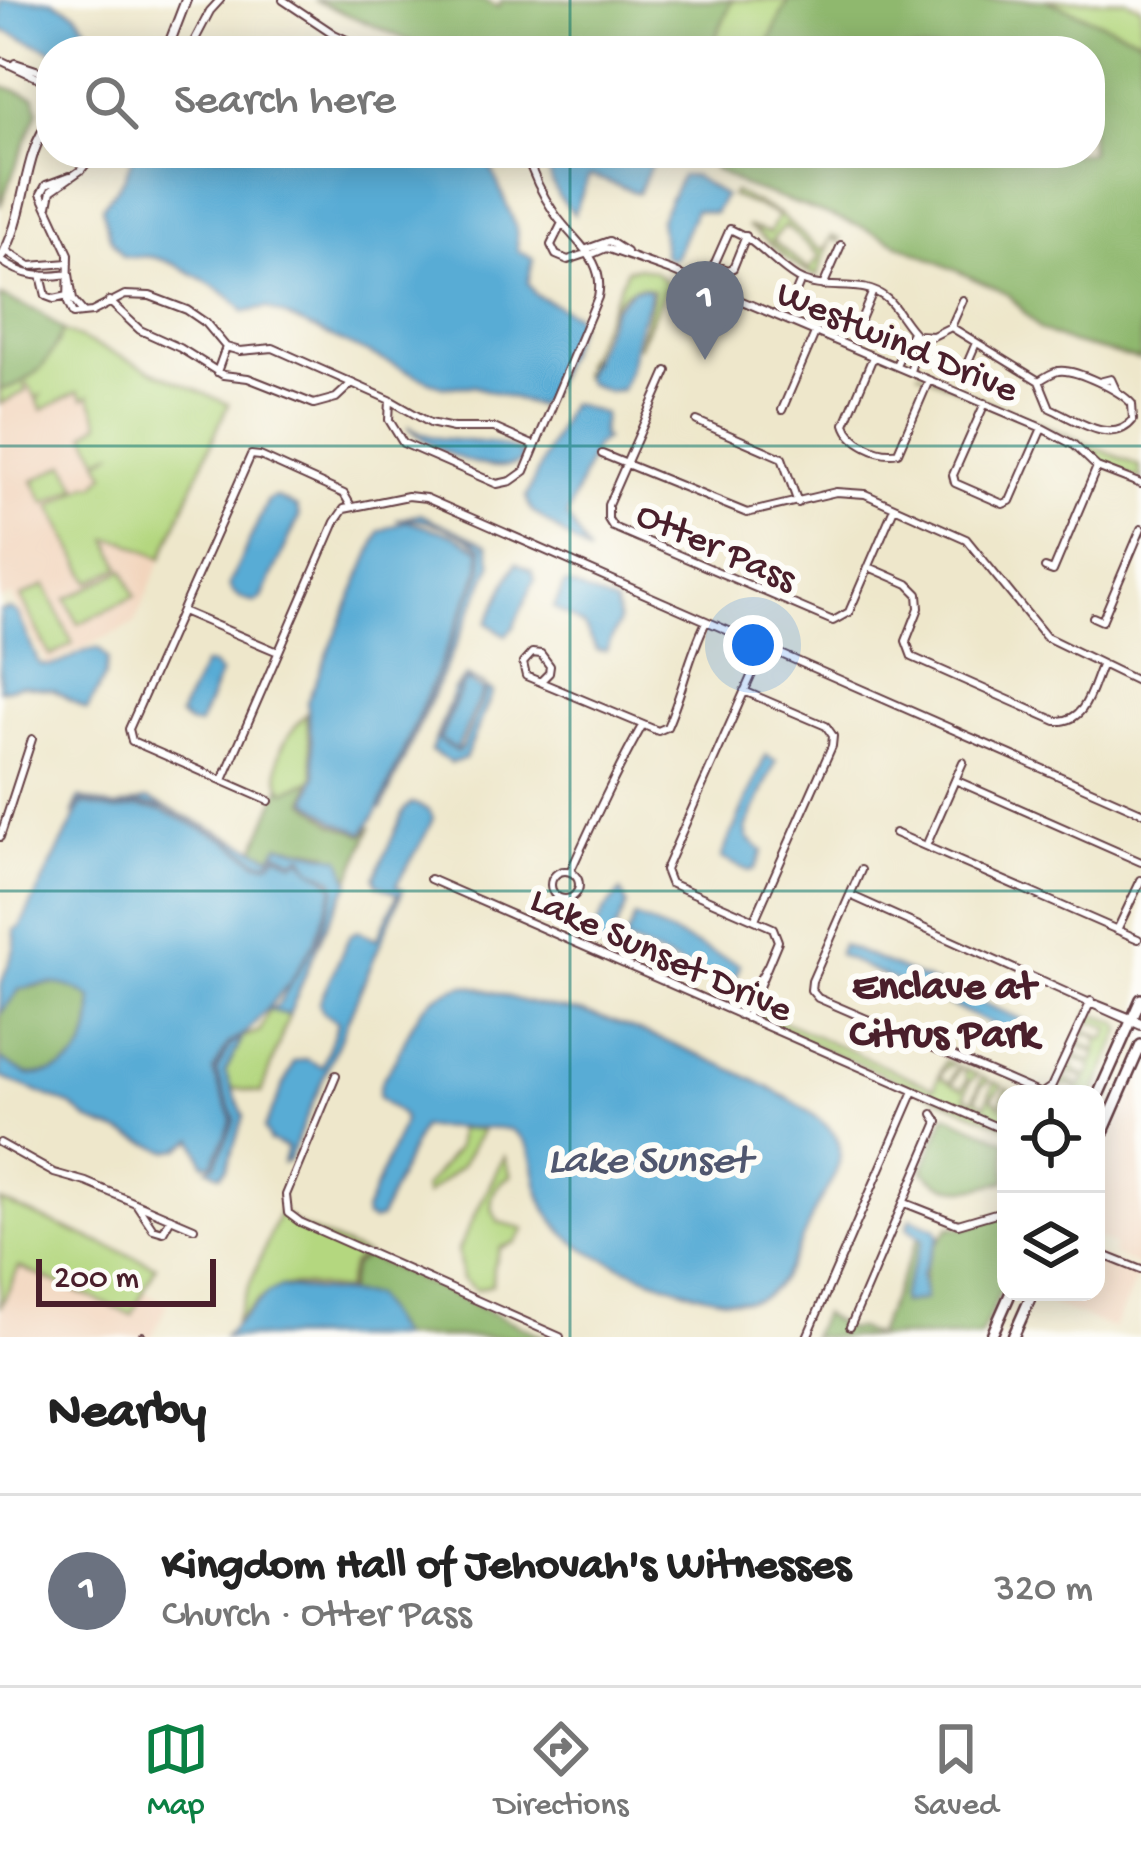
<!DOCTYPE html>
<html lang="en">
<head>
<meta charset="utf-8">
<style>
	:root { --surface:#fff; --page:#f6f6f6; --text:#222; --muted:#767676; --line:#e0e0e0; --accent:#0b8043 }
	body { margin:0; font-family:"Gochi Hand",sans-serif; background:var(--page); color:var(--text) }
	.controls { position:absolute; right:36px; bottom:36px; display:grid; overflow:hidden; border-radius:24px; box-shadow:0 6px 30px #0003 }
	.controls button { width:108px; height:108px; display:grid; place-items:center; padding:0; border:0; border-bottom:3px solid var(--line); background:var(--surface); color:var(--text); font:60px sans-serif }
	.scale { position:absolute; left:36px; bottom:30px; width:180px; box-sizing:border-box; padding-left:12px; border:6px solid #4a1f2b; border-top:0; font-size:33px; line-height:42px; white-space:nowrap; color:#4a1f2b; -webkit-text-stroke:9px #fdfcf7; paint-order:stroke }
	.you { position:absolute; left:753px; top:645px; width:42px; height:42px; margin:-30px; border:9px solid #fff; border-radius:50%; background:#1a73e8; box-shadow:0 0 0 18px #1a73e833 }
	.badge { display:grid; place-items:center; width:78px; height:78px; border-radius:50%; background:var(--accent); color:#fff; font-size:39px; font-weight:700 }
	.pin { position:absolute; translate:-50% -99px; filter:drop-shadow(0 3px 6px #0008) }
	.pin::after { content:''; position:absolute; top:63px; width:42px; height:36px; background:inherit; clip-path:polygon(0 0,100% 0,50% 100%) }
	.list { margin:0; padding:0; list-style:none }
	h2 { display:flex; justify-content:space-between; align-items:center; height:156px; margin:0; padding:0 48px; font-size:51px }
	h2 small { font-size:39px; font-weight:400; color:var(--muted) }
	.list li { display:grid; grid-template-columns:78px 1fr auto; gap:36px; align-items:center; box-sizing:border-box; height:192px; padding:0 48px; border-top:3px solid var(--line) }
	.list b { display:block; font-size:45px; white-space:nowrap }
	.list p { margin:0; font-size:39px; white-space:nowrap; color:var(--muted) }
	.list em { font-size:39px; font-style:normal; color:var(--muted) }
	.icon { flex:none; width:66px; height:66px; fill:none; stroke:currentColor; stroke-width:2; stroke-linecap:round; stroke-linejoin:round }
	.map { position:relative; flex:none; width:1141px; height:1337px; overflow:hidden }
	.search { position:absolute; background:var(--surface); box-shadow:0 6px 30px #0003; left:36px; right:36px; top:36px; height:132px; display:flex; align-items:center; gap:30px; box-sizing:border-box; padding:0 42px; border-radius:48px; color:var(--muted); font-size:45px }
	.sheet { height:348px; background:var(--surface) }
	nav { display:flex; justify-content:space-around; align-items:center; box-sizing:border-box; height:168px; border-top:3px solid var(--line); background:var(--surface); font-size:33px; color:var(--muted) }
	nav a { display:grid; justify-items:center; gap:6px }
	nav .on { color:var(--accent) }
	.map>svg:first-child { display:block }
</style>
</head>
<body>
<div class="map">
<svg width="1141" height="1337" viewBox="0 0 1141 1337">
	<rect width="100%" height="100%" fill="#fdfcf7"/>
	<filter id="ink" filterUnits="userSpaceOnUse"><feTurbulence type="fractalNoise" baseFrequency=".00833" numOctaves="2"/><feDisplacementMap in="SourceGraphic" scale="24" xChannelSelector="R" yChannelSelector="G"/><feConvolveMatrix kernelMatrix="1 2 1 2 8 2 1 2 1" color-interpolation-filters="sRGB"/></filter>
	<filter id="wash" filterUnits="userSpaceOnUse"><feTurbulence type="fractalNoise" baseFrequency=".004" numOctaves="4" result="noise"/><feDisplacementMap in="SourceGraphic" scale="48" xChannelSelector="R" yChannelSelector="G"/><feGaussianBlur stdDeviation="2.7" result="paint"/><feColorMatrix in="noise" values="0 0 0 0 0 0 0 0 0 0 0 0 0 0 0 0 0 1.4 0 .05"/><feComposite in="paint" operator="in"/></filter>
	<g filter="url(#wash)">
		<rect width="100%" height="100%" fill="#eee7cb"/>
		<path fill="#f2d5bd" d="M 63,330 L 229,403 L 134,624 L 47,665 L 11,595 L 0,600 L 0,390 L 14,386 L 48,365 Z
			M 1141,1076 L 1141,1267 L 1112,1255 L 1114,1245 L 1096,1238 L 1096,1169 Z
			M 1096,1255 L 1139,1273 L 1114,1329 L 1038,1299 L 1041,1292 L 1096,1292 Z
			M 19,1268 L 131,1315 L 144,1291 L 167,1304 L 152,1337 L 0,1337 L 0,1310 Z"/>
		<path fill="#b4d77f" stroke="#7f7b55" stroke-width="3" fill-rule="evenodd" d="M 732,0 L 788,0 L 765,51 L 710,51 Z
			M 1046,0 L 1126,0 L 1141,7 L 1141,39 Z
			M 734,192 L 778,213 L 819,249 L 826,248 L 832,236 L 840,239 L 839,242 L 831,238 L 817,276 C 787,266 773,241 747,226 L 770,233 L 778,215 L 731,196 ZM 785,226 L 820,256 L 809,270 L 772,240 Z
			M 639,267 L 654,271 L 668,284 L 638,348 C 641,328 653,310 653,290 C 614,270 591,351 581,378 L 583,367 L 627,269 Z
			M 63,331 L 228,404 L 162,558 L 124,541 L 108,539 L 121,567 L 90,582 L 51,506 L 89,484 L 95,485 L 106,474 L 99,461 L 115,451 L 99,459 L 86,434 L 100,423 L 89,396 L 83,399 L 78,392 L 42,410 L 37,401 L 40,396 L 36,398 L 28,384 L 24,386 L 26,391 L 0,404 L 0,390 C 35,381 50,362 63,331 Z
			M 917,371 L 1139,466 L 1141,480 L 1098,461 L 1065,436 Z
			M 66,464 L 78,487 L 45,503 L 33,481 Z
			M 124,570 L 135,596 L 78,624 L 66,599 Z
			M 45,585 L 73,644 L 50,656 L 21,597 Z
			M 306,714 L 314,775 L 311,781 L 284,792 C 268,760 285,737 306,714 Z
			M 269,1010 L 289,1015 L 261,1093 L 232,1088 L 225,1072 L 243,1037 L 260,1031 Z
			M 762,1012 L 934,1088 L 945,1061 L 953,1064 L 944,1069 L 940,1077 L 950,1083 L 957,1066 L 960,1068 L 952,1084 L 962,1089 L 967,1080 L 964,1069 L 978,1075 L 969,1082 L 965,1097 L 973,1100 L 982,1077 L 990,1081 L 981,1086 L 976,1098 L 985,1106 L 994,1082 L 1003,1086 L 991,1098 L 999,1105 L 1007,1088 L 1011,1090 L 1002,1107 L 1006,1110 L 1006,1127 L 746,1015 L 760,1017 Z
			M 1090,1012 L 1118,1023 L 1122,1029 L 1094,1094 L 1077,1094 L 1078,1089 L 1067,1085 L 1059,1087 L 1063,1078 L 1081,1087 L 1085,1079 L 1074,1073 L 1064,1074 L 1070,1061 L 1077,1072 L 1089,1076 L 1092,1066 L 1072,1057 L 1075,1050 L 1080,1057 L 1093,1062 L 1096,1053 L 1077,1045 L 1079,1041 L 1096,1050 L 1099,1039 L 1089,1034 L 1081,1037 L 1084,1029 L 1105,1039 L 1110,1029 L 1096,1022 L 1086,1025 Z
			M 458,1129 L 482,1130 L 461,1166 L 426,1195 L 424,1188 L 457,1148 Z
			M 504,1156 L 511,1176 C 491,1186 486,1203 499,1222 L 525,1229 L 516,1242 L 500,1248 L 493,1267 L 492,1285 L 476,1290 L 462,1279 L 458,1250 Z
			M 0,1201 L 156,1266 L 132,1315 L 19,1267 L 0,1308 Z
			M 280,1211 L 299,1226 L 364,1254 L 352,1264 L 345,1290 C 282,1283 281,1277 234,1323 Z"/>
		<path fill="#8fb86e" stroke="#6c6c4c" stroke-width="3" d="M 314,0 L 482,0 L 498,7 L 502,0 L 732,0 L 710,51 L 432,51 Z
			M 788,0 L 1046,0 L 1141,39 L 1141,360 L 1071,343 L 1039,329 L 1009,295 L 859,226 L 744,186 L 713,168 L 719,153 L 1090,153 L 1090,51 L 765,51 Z
			M 0,85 L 35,97 L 38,111 L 0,206 Z
			M 0,296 L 39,312 L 63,330 C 49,363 37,380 0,390 Z
			M 311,781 L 305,801 L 333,824 L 363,835 L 372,826 L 349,881 L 328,853 L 280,845 L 272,856 L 255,849 L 281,786 L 285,791 Z
			M 60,982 L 73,985 L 92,999 C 93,1046 80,1075 28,1075 L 0,1059 L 0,1013 L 20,989 Z
			M 946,1114 L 1006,1141 L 1006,1181 C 974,1189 948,1198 923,1170 Z
			M 1006,1214 L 1006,1279 L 980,1337 L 811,1337 L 822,1314 L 849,1330 L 856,1328 L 876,1336 L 919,1236 L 923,1245 L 901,1297 L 902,1303 L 925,1300 C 920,1269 928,1250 950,1227 L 964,1228 Z
			M 366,1256 L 545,1337 L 399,1337 L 372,1296 L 347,1293 L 354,1265 Z"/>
		<path fill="#59acd5" stroke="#526680" stroke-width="3" fill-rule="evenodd" d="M 0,0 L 52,0 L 76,13 L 92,34 L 113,46 L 111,51 L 53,51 L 0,29 Z
			M 134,153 L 485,153 L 516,227 L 518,251 L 533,259 L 528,283 L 536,295 L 575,315 L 578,324 L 548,394 L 538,406 L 473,386 L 443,387 L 267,308 L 244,312 C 232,293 176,262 152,257 C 142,255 134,259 123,256 L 110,237 L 102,207 L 125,177 Z
			M 540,153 L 645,153 L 653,161 L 638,193 L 592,176 L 588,178 L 574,214 L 558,196 Z
			M 681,176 L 694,176 L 724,196 L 714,213 L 695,210 L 675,258 L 670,258 L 664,255 L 660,219 Z
			M 644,288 L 650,291 C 650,306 642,316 638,330 C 633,352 631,369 621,390 L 607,391 L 587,383 L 584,377 L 613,309 L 633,289 Z
			M 569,403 L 604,414 L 601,436 L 605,439 L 595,446 L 567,516 L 589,554 L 531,510 L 526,497 Z
			M 408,426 C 443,449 482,433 521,453 L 522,461 C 493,480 428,448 408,426 Z
			M 276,497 L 297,508 L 299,517 L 262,598 L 255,603 C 244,600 234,597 229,585 L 268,500 Z
			M 420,514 L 488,545 L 492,565 L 381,810 L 483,569 L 482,548 C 460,531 425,515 396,520 Z
			M 406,521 L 451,534 L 480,550 L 480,569 L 377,812 L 363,833 L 335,821 L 308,800 L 316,775 L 307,702 L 380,531 Z
			M 516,563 L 532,571 L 535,579 L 513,628 L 506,635 L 487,623 Z
			M 568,584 L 616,605 L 619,622 L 606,651 L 597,650 L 584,626 L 554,608 L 564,585 Z
			M 10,609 L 18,614 L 39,664 C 62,672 76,648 99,649 L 108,659 L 105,676 L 87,710 L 53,690 L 21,685 L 0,690 L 0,611 Z
			M 204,664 L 212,665 L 220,674 L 199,725 L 190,724 L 179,716 Z
			M 467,676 L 493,692 L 465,759 L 451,763 L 431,751 L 454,689 ZM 469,679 L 484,685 L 486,692 L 462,748 L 457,752 L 437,739 L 462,681 Z
			M 469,682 L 483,691 L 457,749 L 440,740 L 464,683 Z
			M 766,755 L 776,761 L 746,829 L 748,839 L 763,851 L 755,869 L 749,871 L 721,858 Z
			M 79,798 L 116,808 L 148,799 L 271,856 L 280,845 L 341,858 L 350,883 C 326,920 306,973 289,1015 L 269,1010 L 278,1005 L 317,940 L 336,889 L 333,879 L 311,868 L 303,855 L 294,860 L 278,852 L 269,861 L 259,861 L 228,838 L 165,808 L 138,804 L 116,808 L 82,801 L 72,815 Z
			M 412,803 L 429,810 L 433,818 C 422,846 409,861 396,886 L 403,890 L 400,897 L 288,1161 L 283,1163 L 287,1148 L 270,1141 L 264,1129 L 294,1062 L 306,1059 L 322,1067 L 338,1022 L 323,1012 L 319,1003 L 350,935 L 358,931 L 377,939 L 398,894 L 377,884 L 375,877 L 405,809 Z
			M 82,804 L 116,811 L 138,807 L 163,811 L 226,840 L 258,863 L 270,863 L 278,855 L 294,863 L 302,858 C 312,874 328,874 334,888 L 315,940 L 290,982 L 247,1032 L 228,1044 L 213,1071 L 232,1120 L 213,1163 L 204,1164 L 194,1139 L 179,1149 L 168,1151 L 89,1121 L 72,1106 L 0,1077 L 0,1059 L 28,1075 C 79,1075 94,1046 92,999 C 68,981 49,981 20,989 L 0,1014 C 0,1003 0,992 2,982 C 7,963 19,950 14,930 L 20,927 Z
			M 621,891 L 627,905 L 614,933 L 615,952 L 611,954 L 589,941 L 604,911 Z
			M 635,917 L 740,965 L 732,987 L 625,941 Z
			M 842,945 L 1026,1021 L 1028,1031 L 1024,1036 L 1016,1035 L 838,955 Z
			M 465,985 C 487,988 505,997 526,1002 C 543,1007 562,1008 580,1012 C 631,1024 814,1095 837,1139 C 848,1160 827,1188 817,1206 C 804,1231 787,1285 762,1297 C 729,1313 621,1268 589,1251 C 565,1238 546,1217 539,1190 C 531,1164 537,1143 509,1129 L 421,1127 L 380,1218 L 373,1221 L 366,1218 L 365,1212 L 403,1123 L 403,1116 L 379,1097 C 379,1080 386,1075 394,1061 C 416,1022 415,998 465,985 Z
			M 243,1037 L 225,1072 L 244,1116 L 227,1167 L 220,1175 L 208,1168 L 216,1164 L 235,1120 L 216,1071 L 230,1046 Z
			M 911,1218 L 936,1229 L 939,1236 L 921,1275 L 925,1300 L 902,1303 L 901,1297 L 923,1240 L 907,1227 Z
			M 281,1287 L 373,1296 L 399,1337 L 223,1337 L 268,1293 Z"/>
	</g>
	<g filter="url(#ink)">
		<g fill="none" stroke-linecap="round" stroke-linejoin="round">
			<defs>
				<path id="minor" d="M 283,0 L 334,34 L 370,51
					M 189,51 L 210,11 L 220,0
					M 0,60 L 51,84
					M 15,63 L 51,75
					M 70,176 L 46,185 L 41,194 L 69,254 L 68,303 L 73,314 L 92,312 L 125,295 L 150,296 L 187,310 L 206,323 L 226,347 L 240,351 L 273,348 L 390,400 L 430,423 L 453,428 L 494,428 L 535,446
					M 48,206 L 51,191 L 81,170 L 95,153
					M 562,223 L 551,245 L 556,255 L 568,260 L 589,253
					M 746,236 L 733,268 L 728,270 L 714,265 L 730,229 C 757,240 772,263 797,278 C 825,294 862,277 887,299 C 898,309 905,325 916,335 L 933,336 L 951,327 L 1039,381 L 1050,408 C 1075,419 1112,447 1133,420
					M 587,249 L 609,241 L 626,252
					M 6,251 L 30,266 L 69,263
					M 590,255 L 606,248 L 671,271 L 1042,428 L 1074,445 L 1097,467 L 1141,484
					M 0,260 C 24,277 41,278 69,274
					M 69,274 L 73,300 L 83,312
					M 41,275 L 46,296 L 54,299 L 68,296
					M 823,286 L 841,245
					M 109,301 L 140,330 L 180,348 L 223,375 L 248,378 L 314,404 L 336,398 L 351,384
					M 790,306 L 801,280
					M 951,327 L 963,300
					M 854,336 L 873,291
					M 873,357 L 845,424 C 850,442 880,457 898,452 L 929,380
					M 896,365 L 912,332
					M 667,371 L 608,505 L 608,519 L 613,527 L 833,621 L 849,612 L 894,508
					M 910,371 L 921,336
					M 217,372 L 226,347
					M 961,378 L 976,343
					M 1039,381 C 1045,377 1051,373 1058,371 C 1075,368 1121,391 1132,404 L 1133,420
					M 1099,382 L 1111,379 L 1116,390
					M 390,400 L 389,420 L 403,443 L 497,484 L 511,481 L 525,471 L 598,297 C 606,259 574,242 555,214 C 543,196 532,174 526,153
					M 985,403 L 953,475 L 955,483 L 1003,504 L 1010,501 L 1042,428
					M 782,410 L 815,333
					M 697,421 L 782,458 L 798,503
					M 602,454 L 747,513 L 836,492 L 865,494 L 966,539 L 1046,637 L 1141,683
					M 869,567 L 908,584 L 918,594 L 919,608 L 906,641 L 912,657 L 1056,721 C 1086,723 1091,689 1101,666
					M 1045,568 L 1053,571 L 1097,467
					M 182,611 L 278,652
					M 1093,617 L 1102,621 L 1141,529
					M 757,663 L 665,870 L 670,883 L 773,928 L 778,941 L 768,965
					M 541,681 L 549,673 L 550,666 L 541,654 L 532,653 L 523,663 L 526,676 L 658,731 L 667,727 C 683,691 688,658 706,622
					M 744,691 L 826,726 L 833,736 L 832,746 L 755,919
					M 223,780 L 335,522 L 344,509 L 408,496 L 426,498 L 1141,812
					M 955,780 L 1141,862
					M 269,801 L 132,741 L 129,729 L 251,455 L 260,456 L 344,494 L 351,506
					M 895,833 L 1138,939
					M 0,837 L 32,739
					M 926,846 L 963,762
					M 861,870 L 812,981 L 811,990 L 818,998 L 1041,1094 L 1051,1087 L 1091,1001
					M551 885a14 14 0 1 1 28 0a14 14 0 1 1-28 0Z
					M 570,872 C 593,822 615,774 642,726
					M 430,879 L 1006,1131
					M 850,895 L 1141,1026
					M 1117,930 L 1141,880
					M 1096,1004 L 1141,1022
					M 739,1015 L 768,965 L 746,1018
					M 336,1075 L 286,1195 L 288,1213 L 300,1222 L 560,1337
					M 0,1143 L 54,1173 L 86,1182 L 194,1228
					M 905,1203 L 958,1224 L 1006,1210
					M 137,1205 L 153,1229 L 163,1232 L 171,1218
					M 1096,1252 L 1141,1270
					M 850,1327 L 938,1122 L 933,1114
					M 142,1337 L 142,1336
					M 807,1337 L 914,1091"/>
				<path id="tertiary" d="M 162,51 L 171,39 L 186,0
					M 0,260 C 28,215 21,155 51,120"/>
				<path id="secondary" d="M 1096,1100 L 1141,999
					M 1096,1148 L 1141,1045
					M 991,1337 L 1011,1292
					M 1013,1337 L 1033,1292"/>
			</defs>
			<use href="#minor" stroke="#633d43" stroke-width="10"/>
			<use href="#tertiary" stroke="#633d43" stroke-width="12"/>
			<use href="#secondary" stroke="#633d43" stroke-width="14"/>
			<use href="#minor" stroke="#fff" stroke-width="6"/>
			<use href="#tertiary" stroke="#fff" stroke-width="8"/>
			<use href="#secondary" stroke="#fff" stroke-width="9"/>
		</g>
	</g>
	<path fill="none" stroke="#0f766e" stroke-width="3" stroke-opacity="0.55" d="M 570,0 L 570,51M 570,153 L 570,1337M 0,446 L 1141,446M 0,891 L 1141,891"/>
	<g text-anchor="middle" stroke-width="12" stroke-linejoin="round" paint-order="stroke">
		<g font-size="39" fill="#4a1f2b" stroke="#fdfcf7">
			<text transform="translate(899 338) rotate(23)" y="14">Westwind Drive</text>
			<text transform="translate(718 543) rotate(24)" y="14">Otter Pass</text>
			<text transform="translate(663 951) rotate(24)" y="14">Lake Sunset Drive</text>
		</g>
		<g font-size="42" font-weight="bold" fill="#4a1f2b" stroke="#fdfcf7">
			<text x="944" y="997">Enclave at<tspan x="944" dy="48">Citrus Park</tspan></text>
		</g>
		<g font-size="42" font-style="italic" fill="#50576f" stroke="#fdfcf7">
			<text x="649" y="1171">Lake Sunset</text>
		</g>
	</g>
</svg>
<div class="controls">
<button><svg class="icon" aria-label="locate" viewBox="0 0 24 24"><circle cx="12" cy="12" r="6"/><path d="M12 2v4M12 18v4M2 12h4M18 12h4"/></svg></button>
<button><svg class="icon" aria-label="layers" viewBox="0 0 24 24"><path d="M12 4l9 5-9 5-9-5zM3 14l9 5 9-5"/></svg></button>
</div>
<div class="scale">200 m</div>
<div class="you"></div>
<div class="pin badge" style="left:705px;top:360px;background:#6b7280">1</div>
<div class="search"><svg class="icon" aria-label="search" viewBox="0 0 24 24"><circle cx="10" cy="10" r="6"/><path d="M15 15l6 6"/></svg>Search here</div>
</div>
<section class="sheet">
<h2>Nearby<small></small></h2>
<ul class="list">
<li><span class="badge" style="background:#6b7280">1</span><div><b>Kingdom Hall of Jehovah's Witnesses</b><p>Church · Otter Pass</p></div><em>320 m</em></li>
</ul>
</section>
<nav>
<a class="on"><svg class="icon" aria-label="map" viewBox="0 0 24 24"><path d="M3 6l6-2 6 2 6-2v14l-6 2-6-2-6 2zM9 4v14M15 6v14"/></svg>Map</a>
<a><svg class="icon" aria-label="directions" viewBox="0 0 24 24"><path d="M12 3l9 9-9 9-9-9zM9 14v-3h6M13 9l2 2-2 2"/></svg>Directions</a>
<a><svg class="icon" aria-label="saved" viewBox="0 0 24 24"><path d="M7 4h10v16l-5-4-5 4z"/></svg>Saved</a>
</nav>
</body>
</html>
